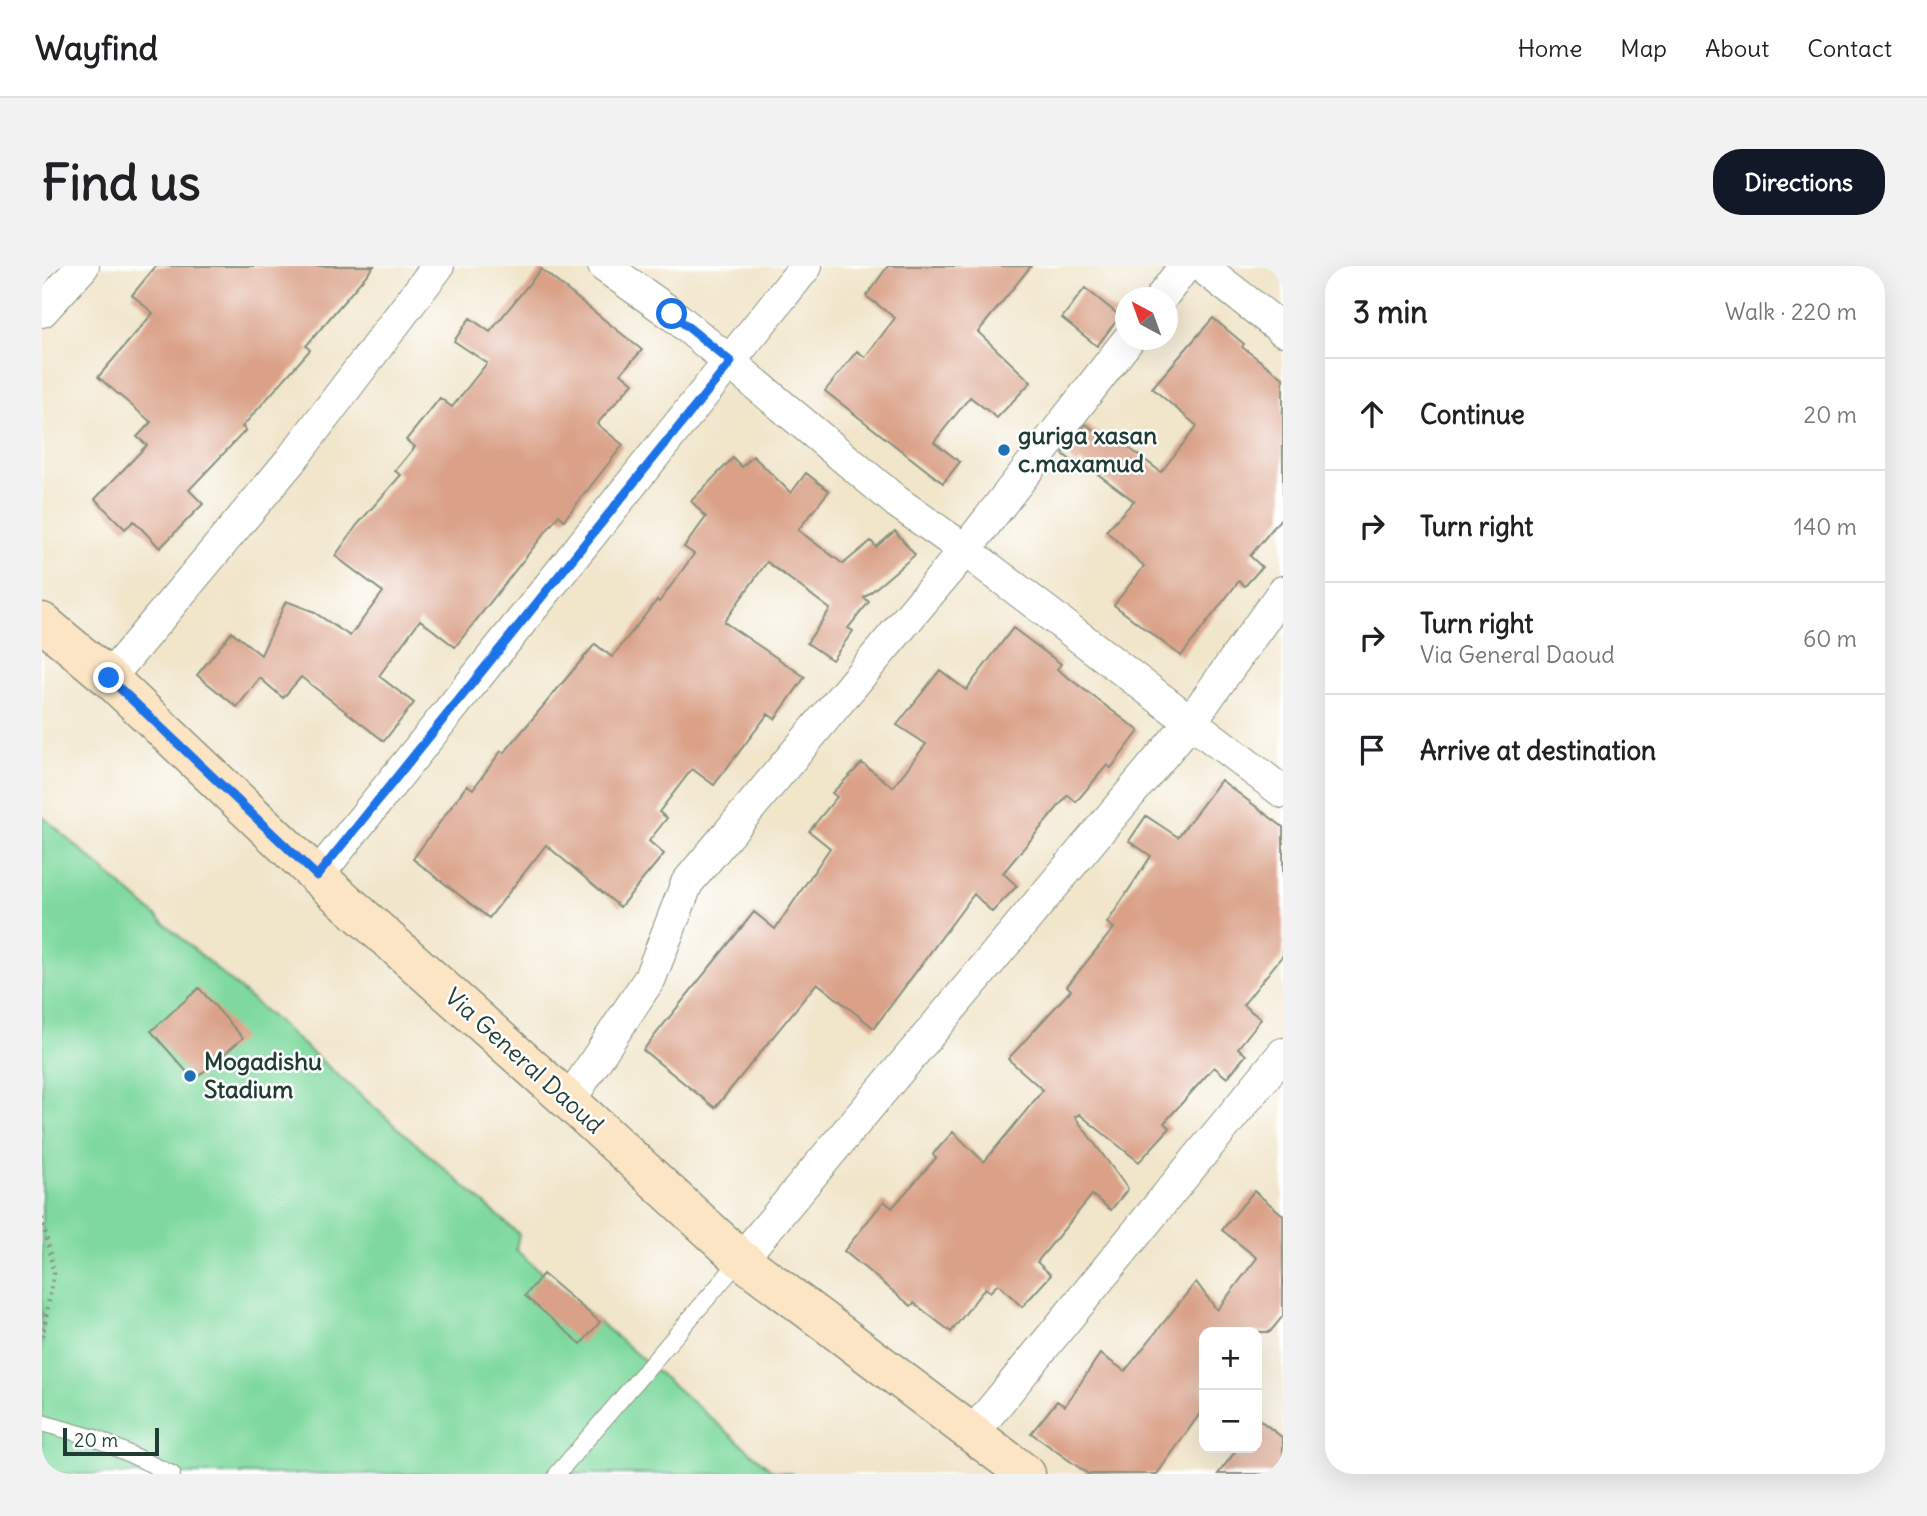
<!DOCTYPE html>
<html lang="en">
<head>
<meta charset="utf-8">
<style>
	:root { --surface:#fff; --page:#f2f2f2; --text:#202124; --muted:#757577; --line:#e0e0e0; --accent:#111827 }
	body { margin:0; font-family:Delius,sans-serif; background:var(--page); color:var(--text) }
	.controls { position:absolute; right:21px; bottom:21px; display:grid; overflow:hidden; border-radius:14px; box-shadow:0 7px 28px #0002 }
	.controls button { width:63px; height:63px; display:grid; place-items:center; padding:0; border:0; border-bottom:2px solid var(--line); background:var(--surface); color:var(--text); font:35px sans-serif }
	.compass { position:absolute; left:1073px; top:21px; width:63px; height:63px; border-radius:50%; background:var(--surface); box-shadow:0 7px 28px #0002; rotate:319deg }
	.scale { position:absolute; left:21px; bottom:18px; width:96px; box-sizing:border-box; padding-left:7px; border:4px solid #1f3d34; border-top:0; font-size:19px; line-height:24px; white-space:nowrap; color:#1f3d34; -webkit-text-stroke:5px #fff; paint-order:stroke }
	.stop { position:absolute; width:21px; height:21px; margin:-16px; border:5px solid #1a73e8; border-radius:50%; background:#fff }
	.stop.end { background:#1a73e8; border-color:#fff; box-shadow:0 2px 7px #0008 }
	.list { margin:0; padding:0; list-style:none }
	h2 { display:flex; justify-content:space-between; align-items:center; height:91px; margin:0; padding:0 28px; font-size:30px }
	h2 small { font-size:23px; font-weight:400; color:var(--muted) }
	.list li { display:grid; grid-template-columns:46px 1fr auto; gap:21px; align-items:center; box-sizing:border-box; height:112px; padding:0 28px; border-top:2px solid var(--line) }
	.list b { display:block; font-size:26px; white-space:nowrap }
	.list p { margin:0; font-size:23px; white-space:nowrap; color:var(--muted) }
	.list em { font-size:23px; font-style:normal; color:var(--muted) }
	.icon { flex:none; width:38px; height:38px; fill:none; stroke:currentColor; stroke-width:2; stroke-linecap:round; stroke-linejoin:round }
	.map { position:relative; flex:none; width:1241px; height:1208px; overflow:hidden; border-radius:28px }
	header { display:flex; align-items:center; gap:42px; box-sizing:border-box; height:98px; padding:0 35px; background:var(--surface); border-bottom:2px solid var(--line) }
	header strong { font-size:33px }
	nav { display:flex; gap:38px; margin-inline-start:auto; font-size:24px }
	.intro { display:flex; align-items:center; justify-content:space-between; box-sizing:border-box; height:168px; padding:0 42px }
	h1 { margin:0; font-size:49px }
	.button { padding:18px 32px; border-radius:28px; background:var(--accent); color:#fff; font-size:24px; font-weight:700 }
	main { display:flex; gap:42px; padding:0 42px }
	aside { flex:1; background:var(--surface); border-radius:28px; box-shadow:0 7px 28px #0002 }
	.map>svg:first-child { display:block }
</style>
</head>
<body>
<header>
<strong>Wayfind</strong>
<nav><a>Home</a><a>Map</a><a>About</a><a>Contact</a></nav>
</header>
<div class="intro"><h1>Find us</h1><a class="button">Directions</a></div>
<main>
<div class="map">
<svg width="1241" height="1208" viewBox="0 0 1241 1208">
	<rect width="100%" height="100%" fill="#fff"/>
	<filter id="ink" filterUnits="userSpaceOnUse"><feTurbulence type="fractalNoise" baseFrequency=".0143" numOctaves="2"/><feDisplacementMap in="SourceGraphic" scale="14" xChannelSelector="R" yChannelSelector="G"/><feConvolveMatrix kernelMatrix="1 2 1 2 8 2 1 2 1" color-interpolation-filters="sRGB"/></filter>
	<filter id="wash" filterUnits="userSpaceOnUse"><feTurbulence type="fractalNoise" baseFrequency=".00686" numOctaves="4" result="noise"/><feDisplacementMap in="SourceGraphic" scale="28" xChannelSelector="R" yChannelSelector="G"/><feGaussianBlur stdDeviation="1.57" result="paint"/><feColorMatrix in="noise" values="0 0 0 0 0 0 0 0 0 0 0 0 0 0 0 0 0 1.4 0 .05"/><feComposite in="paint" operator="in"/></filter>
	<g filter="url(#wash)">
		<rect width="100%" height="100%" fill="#f1e5ca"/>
		<path fill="#7fd99f" stroke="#4f8b6a" stroke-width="2" d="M 0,550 L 477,968 L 474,984 L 501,1008 L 731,1205 L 752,1208 L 0,1208 Z"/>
		<g id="blocks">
			<path fill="#daa188" d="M 114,0 L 332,0 L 264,80 L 268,84 L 200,161 L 204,164 L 147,224 L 161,238 L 118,282 L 92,255 L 83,263 L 53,233 L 105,179 L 95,171 L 109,156 L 56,111 L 111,47 L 90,29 Z
				M 846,0 L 989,0 L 936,66 L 989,116 L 955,152 L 928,131 L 892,176 L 918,196 L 901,217 L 783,125 L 815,85 L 823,91 L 853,52 L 824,30 Z
				M 499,3 L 600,84 L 579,107 L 591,117 L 555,158 L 581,179 L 522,254 L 517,249 L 413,381 L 378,354 L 337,410 L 372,437 L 342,475 L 259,411 L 241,432 L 218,412 L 195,441 L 155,409 L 190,366 L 219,389 L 244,335 L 270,345 L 308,370 L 341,326 L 293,290 L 315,259 L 359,209 L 353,205 L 373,181 L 364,174 L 398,132 L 410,141 L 445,97 L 412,75 L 428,52 L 448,66 Z
				M 1043,22 L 1078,50 L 1055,80 L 1020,52 Z
				M 1171,52 L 1202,78 L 1200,81 L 1241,112 L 1241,250 L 1208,290 L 1220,301 L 1203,320 L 1197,315 L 1139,390 L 1072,339 L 1102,300 L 1064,265 L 1092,235 L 1038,195 L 1035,199 L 1021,188 L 1044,158 L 1065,175 L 1070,169 L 1119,206 L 1155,160 L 1110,122 Z
				M 711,190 L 749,227 L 764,207 L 787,225 L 756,264 L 801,298 L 829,275 L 834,281 L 853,265 L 873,289 L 822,332 L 827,336 L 806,362 L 811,365 L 790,394 L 765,377 L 788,343 L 725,296 L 682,356 L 763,411 L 733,453 L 726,448 L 672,519 L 650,503 L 617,546 L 625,552 L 607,575 L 622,588 L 578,641 L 504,579 L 447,652 L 371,593 L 425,519 L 431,523 L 459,485 L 462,487 L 553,378 L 570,391 L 615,334 L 617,336 L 652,288 L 642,281 L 664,251 L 649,235 L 691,192 L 700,201 Z
				M 971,362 L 1019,398 L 1015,403 L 1097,465 L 1069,502 L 1065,499 L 1034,536 L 1026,529 L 961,607 L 975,620 L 950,646 L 932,628 L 832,762 L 775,717 L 673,842 L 601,784 L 712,646 L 733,663 L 788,582 L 767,565 L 795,531 L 790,527 L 820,497 L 851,521 L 884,478 L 855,459 L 898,404 L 924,424 Z
				M 1179,514 L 1241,561 L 1241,689 L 1201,739 L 1219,753 L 1196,782 L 1204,789 L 1185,812 L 1172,801 L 1122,857 L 1128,862 L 1097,896 L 1037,848 L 1033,851 L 1086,923 L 1069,944 L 1050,929 L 995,996 L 1009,1009 L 980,1041 L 956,1018 L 948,1026 L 943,1022 L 909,1066 L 872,1037 L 869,1040 L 802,985 L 842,935 L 850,942 L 894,892 L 891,888 L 911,866 L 942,896 L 1001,824 L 966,793 L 1029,724 L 1025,720 L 1072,662 L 1065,657 L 1109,590 L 1087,575 L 1104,550 L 1136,571 Z
				M 157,722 L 201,772 L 152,814 L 109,765 Z
				M 1212,925 L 1241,949 L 1241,1050 L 1228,1066 L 1162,1066 L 1162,1142 L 1115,1208 L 1046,1208 L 989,1167 L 1015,1135 L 1023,1140 L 1058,1088 L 1083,1105 L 1154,1016 L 1175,1044 L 1215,992 L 1180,964 Z
				M 501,1008 L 558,1056 L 539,1078 L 483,1030 Z
				M 1215,1152 L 1241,1172 L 1241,1208 L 1176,1208 L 1196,1182 L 1215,1182 Z"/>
		</g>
	</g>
	<g filter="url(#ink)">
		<use href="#blocks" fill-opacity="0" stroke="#88917f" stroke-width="2"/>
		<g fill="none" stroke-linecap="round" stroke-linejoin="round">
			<defs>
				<path id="service" d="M 0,1157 L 53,1172 L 130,1208
					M 515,1208 L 699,993"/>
				<path id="minor" d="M 562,0 L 630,48 L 855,236 L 923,284 L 1241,526
					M 1159,0 L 1241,64
					M 1119,32 L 1143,0
					M 0,45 L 41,0
					M 67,412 L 249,194 L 396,0
					M 275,610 L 764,0
					M 527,835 L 608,712 L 645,617 L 923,284 L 1086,74
					M 699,993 L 1149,455 L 1241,326
					M 931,1167 L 1241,788"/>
				<path id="secondary" d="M 0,356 L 67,412 L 275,610 L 527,835 L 699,993 L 984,1208"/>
			</defs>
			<use href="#service" stroke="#88917f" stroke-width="18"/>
			<use href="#minor" stroke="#88917f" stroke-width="34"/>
			<use href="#secondary" stroke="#88917f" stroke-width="41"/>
			<path stroke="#88917f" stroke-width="4.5" stroke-dasharray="2 5" stroke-linecap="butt" d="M 0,952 L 12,1007 L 0,1072"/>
			<use href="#service" stroke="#fff" stroke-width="16"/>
			<use href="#minor" stroke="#fff" stroke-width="32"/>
			<use href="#secondary" stroke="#fce5c4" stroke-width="38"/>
		</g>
	</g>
	<g fill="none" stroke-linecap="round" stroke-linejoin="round" filter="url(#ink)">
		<path stroke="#1a73e8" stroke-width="9" d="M 67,412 L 275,610 L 689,96 L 630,48"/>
	</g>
	<g fill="#1f6fb2" stroke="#fff" stroke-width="2.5">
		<circle cx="962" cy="184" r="7"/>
		<circle cx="148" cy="810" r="7"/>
	</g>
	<g text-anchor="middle" stroke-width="5" stroke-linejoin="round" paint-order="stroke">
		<g font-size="24" font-weight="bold" fill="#1f3d34" stroke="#fff" text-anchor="start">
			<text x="976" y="178">guriga xasan<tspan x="976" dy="28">c.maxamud</tspan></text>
			<text x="162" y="804">Mogadishu<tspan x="162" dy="28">Stadium</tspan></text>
		</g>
		<g font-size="24" fill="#1f3d34" stroke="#fff">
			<text transform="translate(482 795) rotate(42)" y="8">Via General Daoud</text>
		</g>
	</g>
</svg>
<div class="controls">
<button>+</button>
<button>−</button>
</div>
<svg class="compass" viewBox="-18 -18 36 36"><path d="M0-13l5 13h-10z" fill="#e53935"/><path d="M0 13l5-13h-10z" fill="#757577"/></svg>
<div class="scale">20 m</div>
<div class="stop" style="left:630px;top:48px"></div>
<div class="stop end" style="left:67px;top:412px"></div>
</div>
<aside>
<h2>3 min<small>Walk · 220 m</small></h2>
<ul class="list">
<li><svg class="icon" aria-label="ahead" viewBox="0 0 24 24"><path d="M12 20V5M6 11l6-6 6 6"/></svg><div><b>Continue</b></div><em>20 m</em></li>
<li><svg class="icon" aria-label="right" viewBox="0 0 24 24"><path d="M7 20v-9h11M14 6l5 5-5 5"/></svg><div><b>Turn right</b></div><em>140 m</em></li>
<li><svg class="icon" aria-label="right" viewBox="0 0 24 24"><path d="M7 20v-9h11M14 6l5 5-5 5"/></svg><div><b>Turn right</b><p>Via General Daoud</p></div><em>60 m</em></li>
<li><svg class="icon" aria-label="arrive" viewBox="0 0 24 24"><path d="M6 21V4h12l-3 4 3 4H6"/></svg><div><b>Arrive at destination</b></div></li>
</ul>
</aside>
</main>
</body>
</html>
